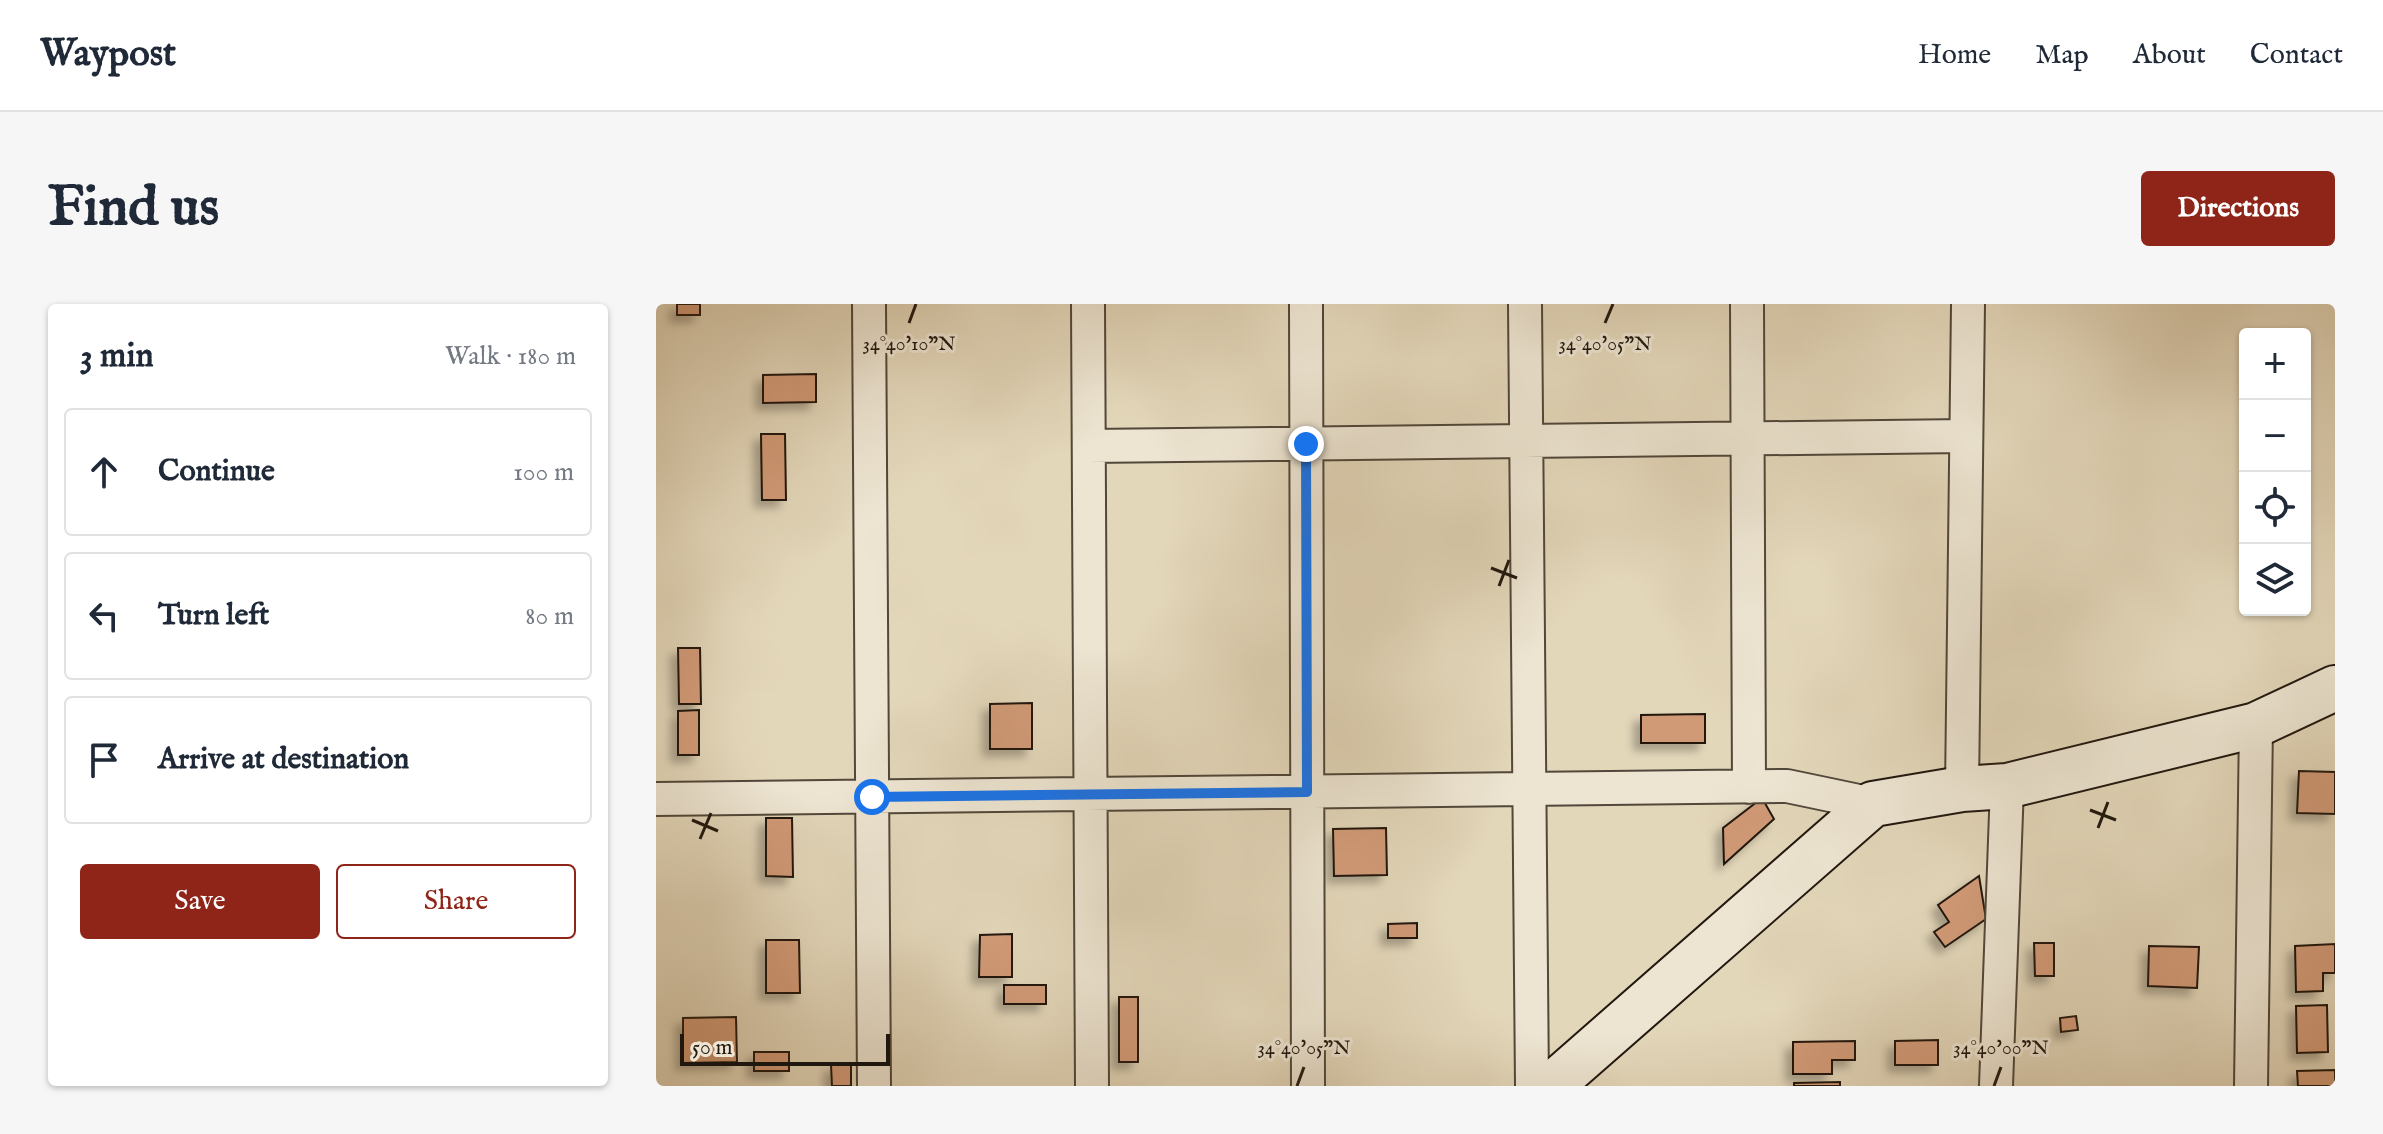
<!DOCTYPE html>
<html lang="en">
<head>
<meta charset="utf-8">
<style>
	:root { --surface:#fff; --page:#f6f6f7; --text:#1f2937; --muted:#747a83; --line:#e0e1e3; --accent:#8f2418 }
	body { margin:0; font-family:"IM FELL English",serif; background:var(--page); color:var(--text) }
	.controls { position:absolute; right:24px; top:24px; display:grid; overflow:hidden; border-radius:8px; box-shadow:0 2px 6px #0004 }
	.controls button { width:72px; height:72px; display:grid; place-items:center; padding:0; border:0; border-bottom:2px solid var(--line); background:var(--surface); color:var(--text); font:40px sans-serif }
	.scale { position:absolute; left:24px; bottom:20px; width:210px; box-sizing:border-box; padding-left:8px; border:4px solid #20170f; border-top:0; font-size:22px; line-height:28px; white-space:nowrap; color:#20170f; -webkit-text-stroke:6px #ede5d2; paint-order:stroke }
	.stop { position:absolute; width:24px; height:24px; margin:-18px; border:6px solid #1a73e8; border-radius:50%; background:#fff }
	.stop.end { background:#1a73e8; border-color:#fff; box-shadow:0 2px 8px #0008 }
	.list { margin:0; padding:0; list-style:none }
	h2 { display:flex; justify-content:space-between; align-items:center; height:104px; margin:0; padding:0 32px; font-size:34px }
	h2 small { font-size:26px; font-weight:400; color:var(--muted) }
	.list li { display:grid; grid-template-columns:52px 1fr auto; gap:24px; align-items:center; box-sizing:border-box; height:128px; margin:0 16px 16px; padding:0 16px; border:2px solid var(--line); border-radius:8px }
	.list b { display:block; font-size:30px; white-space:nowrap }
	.list em { font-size:26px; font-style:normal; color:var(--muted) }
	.actions { display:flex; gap:16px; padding:24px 32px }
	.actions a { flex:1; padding:18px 0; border:2px solid var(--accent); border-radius:8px; text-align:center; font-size:28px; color:var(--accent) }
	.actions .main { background:var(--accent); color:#fff }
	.icon { flex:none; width:44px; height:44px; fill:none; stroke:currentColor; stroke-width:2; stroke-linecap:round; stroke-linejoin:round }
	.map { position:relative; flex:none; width:1679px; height:782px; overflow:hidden; border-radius:8px }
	header { display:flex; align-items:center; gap:48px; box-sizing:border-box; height:112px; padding:0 40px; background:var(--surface); border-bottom:2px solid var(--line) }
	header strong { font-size:38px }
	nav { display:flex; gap:44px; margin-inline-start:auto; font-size:28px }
	.intro { display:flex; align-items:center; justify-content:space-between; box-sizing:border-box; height:192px; padding:0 48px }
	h1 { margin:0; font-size:56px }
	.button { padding:20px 36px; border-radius:8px; background:var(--accent); color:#fff; font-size:28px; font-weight:700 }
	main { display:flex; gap:48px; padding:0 48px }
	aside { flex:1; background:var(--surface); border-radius:8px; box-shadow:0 2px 6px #0004 }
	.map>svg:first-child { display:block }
</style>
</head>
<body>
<header>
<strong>Waypost</strong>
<nav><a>Home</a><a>Map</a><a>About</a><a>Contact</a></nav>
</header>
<div class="intro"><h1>Find us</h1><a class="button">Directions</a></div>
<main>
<aside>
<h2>3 min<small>Walk · 180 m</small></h2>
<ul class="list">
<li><svg class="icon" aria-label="ahead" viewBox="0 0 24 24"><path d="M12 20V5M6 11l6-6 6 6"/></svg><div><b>Continue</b></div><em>100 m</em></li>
<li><svg class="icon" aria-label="left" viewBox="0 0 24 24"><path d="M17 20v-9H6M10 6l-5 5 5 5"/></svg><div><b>Turn left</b></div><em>80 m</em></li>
<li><svg class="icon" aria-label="arrive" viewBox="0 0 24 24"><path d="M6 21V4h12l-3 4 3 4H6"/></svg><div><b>Arrive at destination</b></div></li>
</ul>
<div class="actions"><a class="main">Save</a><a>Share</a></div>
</aside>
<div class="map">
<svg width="1679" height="782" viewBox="0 0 1679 782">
	<defs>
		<filter id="shadow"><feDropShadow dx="-7" dy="7" stdDeviation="4" flood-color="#0004"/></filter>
	</defs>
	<rect width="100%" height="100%" fill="#e3d7ba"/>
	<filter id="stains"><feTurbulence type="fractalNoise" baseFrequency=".0025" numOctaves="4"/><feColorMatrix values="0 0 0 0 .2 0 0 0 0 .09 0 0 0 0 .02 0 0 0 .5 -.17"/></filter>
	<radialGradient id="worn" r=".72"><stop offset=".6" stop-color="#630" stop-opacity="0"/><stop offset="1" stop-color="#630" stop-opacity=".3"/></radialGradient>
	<path fill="#d19a77" stroke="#20170f" stroke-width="2" filter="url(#shadow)" d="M 21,0 L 44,0 L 44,11 L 21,11 Z
		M 160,70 L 160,98 L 107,99 L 107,71 Z
		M 105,130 L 129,130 L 130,196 L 106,196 Z
		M 22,344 L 44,344 L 45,400 L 23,400 Z
		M 376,399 L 376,445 L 334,445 L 334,400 Z
		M 43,406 L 43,451 L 22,451 L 22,407 Z
		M 1049,410 L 1049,439 L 985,439 L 985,411 Z
		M 1643,467 L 1679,468 L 1679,510 L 1641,509 Z
		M 1106,494 L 1118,515 L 1068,560 L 1067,524 Z
		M 110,514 L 136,514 L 137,573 L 110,572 Z
		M 730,524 L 731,571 L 678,572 L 677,525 Z
		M 1323,572 L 1330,615 L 1289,643 L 1278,628 L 1293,618 L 1282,601 Z
		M 761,619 L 761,634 L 732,634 L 732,620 Z
		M 356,630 L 356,673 L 323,673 L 324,631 Z
		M 110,636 L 143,636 L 144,689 L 110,689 Z
		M 1378,639 L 1398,639 L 1398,672 L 1379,672 Z
		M 1679,640 L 1679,669 L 1667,669 L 1667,687 L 1640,688 L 1639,642 Z
		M 1493,642 L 1543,643 L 1541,684 L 1492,682 Z
		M 348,681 L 390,681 L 390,700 L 348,700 Z
		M 463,693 L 482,693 L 482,758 L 463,758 Z
		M 1671,701 L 1672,748 L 1641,749 L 1640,702 Z
		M 1420,712 L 1422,726 L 1405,728 L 1404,714 Z
		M 80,713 L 81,758 L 27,759 L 27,714 Z
		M 1282,736 L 1282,761 L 1239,761 L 1239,737 Z
		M 1199,737 L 1199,756 L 1176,756 L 1176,770 L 1137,770 L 1137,738 Z
		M 98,748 L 133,748 L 133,767 L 98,767 Z
		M 175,761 L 195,761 L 195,782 L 176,782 Z
		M 1679,766 L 1679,782 L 1642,782 L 1641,767 Z
		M 1184,778 L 1184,782 L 1138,782 L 1138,779 Z"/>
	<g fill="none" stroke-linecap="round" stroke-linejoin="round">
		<defs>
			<path id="street" d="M 213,0 L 218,782
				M 432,0 L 436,782
				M 650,0 L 652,782
				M 869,0 L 876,782
				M 1091,0 L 1093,483
				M 433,142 L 1310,132
				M 1306,485 L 1312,0
				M 0,495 L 1131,482 L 1217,500
				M 1340,782 L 1351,482
				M 1595,782 L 1600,421"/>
			<path id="secondary" d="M 895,782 L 1217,500 L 1306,485 L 1351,482 L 1600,421 L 1679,384"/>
		</defs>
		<use href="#street" stroke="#51473a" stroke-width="36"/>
		<use href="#secondary" stroke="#20170f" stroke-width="48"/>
		<use href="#street" stroke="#ede5d2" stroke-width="32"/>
		<use href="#secondary" stroke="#ede5d2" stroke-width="44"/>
	</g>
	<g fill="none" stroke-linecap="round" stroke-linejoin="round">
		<path stroke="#1a73e8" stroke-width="10" d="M 216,493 L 651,488 L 650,140"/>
	</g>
	<path fill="none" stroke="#20170f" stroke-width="3" d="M 253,19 L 260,0M 949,19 L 957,0M 835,264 L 861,274M 843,282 L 853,256M 1434,506 L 1460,516M 36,516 L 62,527M 1442,524 L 1452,498M 44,535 L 55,509M 641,782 L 648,763M 1338,782 L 1345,763"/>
	<g font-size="20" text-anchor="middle" fill="#20170f" stroke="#ede5d2" stroke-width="6" stroke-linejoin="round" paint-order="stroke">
		<text x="253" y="46">34°40'10"N</text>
		<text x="949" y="46">34°40'05"N</text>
		<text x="648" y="750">34°40'05"N</text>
		<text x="1345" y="750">34°40'00"N</text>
	</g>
	<rect width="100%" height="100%" filter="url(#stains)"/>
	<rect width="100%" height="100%" fill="url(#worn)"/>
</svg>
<div class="controls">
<button>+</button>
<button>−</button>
<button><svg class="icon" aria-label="locate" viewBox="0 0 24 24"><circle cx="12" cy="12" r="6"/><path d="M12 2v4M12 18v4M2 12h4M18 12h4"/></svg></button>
<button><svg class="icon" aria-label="layers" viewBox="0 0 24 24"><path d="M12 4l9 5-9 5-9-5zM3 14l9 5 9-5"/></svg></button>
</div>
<div class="scale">50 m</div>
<div class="stop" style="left:216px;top:493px"></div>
<div class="stop end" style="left:650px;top:140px"></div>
</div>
</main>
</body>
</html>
